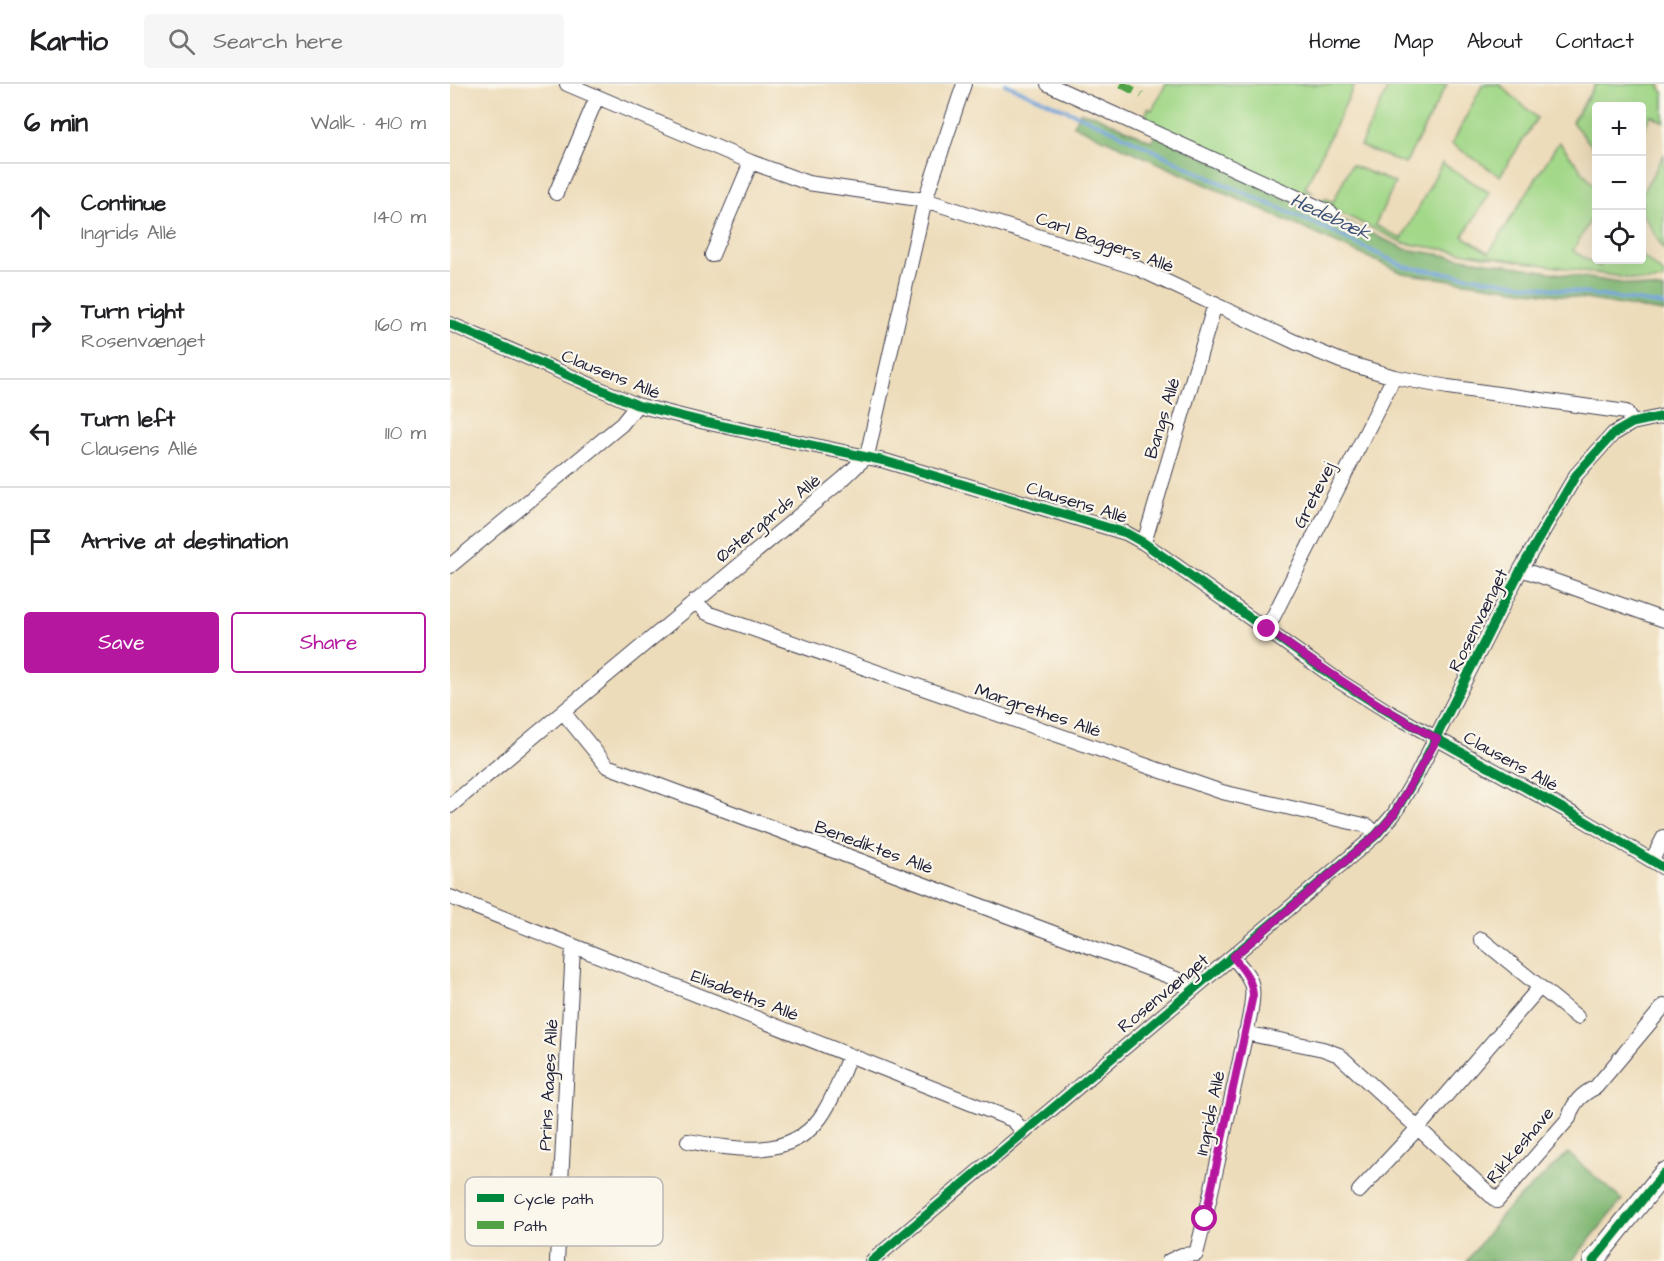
<!DOCTYPE html>
<html lang="en">
<head>
<meta charset="utf-8">
<style>
	:root { --surface:#fff; --page:#f6f6f6; --text:#202124; --muted:#757577; --line:#e0e0e0; --accent:#b5179e }
	body { margin:0; font-family:"Architects Daughter",sans-serif; background:var(--page); color:var(--text) }
	.controls { position:absolute; right:18px; top:18px; display:grid; overflow:hidden; border-radius:6px; box-shadow:0 6px 24px #0002 }
	.controls button { width:54px; height:54px; display:grid; place-items:center; padding:0; border:0; border-bottom:2px solid var(--line); background:var(--surface); color:var(--text); font:30px sans-serif }
	.stop { position:absolute; width:18px; height:18px; margin:-14px; border:4px solid #b5179e; border-radius:50%; background:#fff }
	.stop.end { background:#b5179e; border-color:#fff; box-shadow:0 2px 6px #0008 }
	.list { margin:0; padding:0; list-style:none }
	h2 { display:flex; justify-content:space-between; align-items:center; height:78px; margin:0; padding:0 24px; font-size:26px }
	h2 small { font-size:20px; font-weight:400; color:var(--muted) }
	.list li { display:grid; grid-template-columns:39px 1fr auto; gap:18px; align-items:center; box-sizing:border-box; height:108px; padding:0 24px; border-top:2px solid var(--line) }
	.list b { display:block; font-size:22px; white-space:nowrap }
	.list p { margin:0; font-size:20px; white-space:nowrap; color:var(--muted) }
	.list em { font-size:20px; font-style:normal; color:var(--muted) }
	.actions { display:flex; gap:12px; padding:18px 24px }
	.actions a { flex:1; padding:14px 0; border:2px solid var(--accent); border-radius:6px; text-align:center; font-size:21px; color:var(--accent) }
	.actions .main { background:var(--accent); color:#fff }
	.icon { flex:none; width:33px; height:33px; fill:none; stroke:currentColor; stroke-width:2; stroke-linecap:round; stroke-linejoin:round }
	.map { position:relative; flex:none; width:1214px; height:1177px; overflow:hidden }
	header { display:flex; align-items:center; gap:36px; box-sizing:border-box; height:84px; padding:0 30px; background:var(--surface); border-bottom:2px solid var(--line) }
	header strong { font-size:28px }
	nav { display:flex; gap:33px; margin-inline-start:auto; font-size:21px }
	.search { width:420px; height:54px; background:var(--page); display:flex; align-items:center; gap:15px; box-sizing:border-box; padding:0 21px; border-radius:6px; color:var(--muted); font-size:22px }
	main { display:flex }
	aside { flex:1; background:var(--surface) }
	.map>svg:first-child { display:block }
</style>
</head>
<body>
<header>
<strong>Kartio</strong>
<div class="search"><svg class="icon" aria-label="search" viewBox="0 0 24 24"><circle cx="10" cy="10" r="6"/><path d="M15 15l6 6"/></svg>Search here</div>
<nav><a>Home</a><a>Map</a><a>About</a><a>Contact</a></nav>
</header>
<main>
<aside>
<h2>6 min<small>Walk · 410 m</small></h2>
<ul class="list">
<li><svg class="icon" aria-label="ahead" viewBox="0 0 24 24"><path d="M12 20V5M6 11l6-6 6 6"/></svg><div><b>Continue</b><p>Ingrids Allé</p></div><em>140 m</em></li>
<li><svg class="icon" aria-label="right" viewBox="0 0 24 24"><path d="M7 20v-9h11M14 6l5 5-5 5"/></svg><div><b>Turn right</b><p>Rosenvænget</p></div><em>160 m</em></li>
<li><svg class="icon" aria-label="left" viewBox="0 0 24 24"><path d="M17 20v-9H6M10 6l-5 5 5 5"/></svg><div><b>Turn left</b><p>Clausens Allé</p></div><em>110 m</em></li>
<li><svg class="icon" aria-label="arrive" viewBox="0 0 24 24"><path d="M6 21V4h12l-3 4 3 4H6"/></svg><div><b>Arrive at destination</b></div></li>
</ul>
<div class="actions"><a class="main">Save</a><a>Share</a></div>
</aside>
<div class="map">
<svg width="1214" height="1177" viewBox="0 0 1214 1177">
	<rect width="100%" height="100%" fill="#fbf7ec"/>
	<filter id="ink" filterUnits="userSpaceOnUse"><feTurbulence type="fractalNoise" baseFrequency=".0167" numOctaves="2"/><feDisplacementMap in="SourceGraphic" scale="12" xChannelSelector="R" yChannelSelector="G"/><feConvolveMatrix kernelMatrix="1 2 1 2 8 2 1 2 1" color-interpolation-filters="sRGB"/></filter>
	<filter id="wash" filterUnits="userSpaceOnUse"><feTurbulence type="fractalNoise" baseFrequency=".008" numOctaves="4" result="noise"/><feDisplacementMap in="SourceGraphic" scale="24" xChannelSelector="R" yChannelSelector="G"/><feGaussianBlur stdDeviation="1.35" result="paint"/><feColorMatrix in="noise" values="0 0 0 0 0 0 0 0 0 0 0 0 0 0 0 0 0 1.4 0 .05"/><feComposite in="paint" operator="in"/></filter>
	<g filter="url(#wash)">
		<rect width="100%" height="100%" fill="#eddcba"/>
		<path fill="#a3d889" stroke="#627d62" stroke-width="1.5" d="M 716,0 L 905,0 L 855,104 L 863,108 L 850,109 L 699,39 L 696,30 L 698,24 L 702,26 Z
			M 940,0 L 997,0 L 955,80 L 910,62 Z
			M 1033,0 L 1049,0 L 1087,34 L 1050,92 L 1002,60 Z
			M 1146,0 L 1209,0 L 1214,10 L 1214,38 L 1201,31 L 1192,47 L 1192,22 L 1146,22 L 1146,67 L 1122,38 Z
			M 1109,58 L 1146,104 L 1146,126 L 1123,167 L 1150,183 L 1154,176 L 1192,176 L 1192,172 L 1214,190 L 1214,195 C 1197,200 1183,196 1166,192 L 953,159 L 872,120 L 875,114 L 883,118 L 901,81 L 945,99 L 925,141 L 952,155 L 992,79 L 1040,109 L 1013,152 L 1039,169 Z
			M 1214,71 L 1214,166 L 1192,129 L 1192,109 Z"/>
		<path fill="#82b875" stroke="#526d58" stroke-width="1.5" d="M 630,28 L 645,31 L 701,57 L 706,51 L 955,165 L 1214,206 L 1214,228 L 1129,214 L 953,189 L 623,41 Z
			M 1118,1069 L 1172,1116 L 1122,1177 L 1017,1177 L 1053,1129 Z"/>
		<g fill="none" stroke-linecap="round" stroke-linejoin="round">
			<path stroke="#6c9fd7" stroke-width="4" d="M 555,0 L 656,43 L 762,95 L 868,141 L 955,183 L 1214,221"/>
		</g>
	</g>
	<g filter="url(#ink)">
		<g fill="none" stroke-linecap="round" stroke-linejoin="round">
			<defs>
				<path id="minor" d="M 117,0 L 301,78 L 358,99 L 475,116 L 687,184 L 845,258 L 891,277 L 944,293 L 998,303 L 1176,328 L 1182,339
					M 598,0 L 881,129
					M 106,109 L 147,13
					M 262,171 L 301,78
					M 0,240 L 187,321 L 255,338 L 435,377 L 676,449 L 694,459 L 889,597 L 937,627 L 1132,735 L 1214,784
					M 694,459 L 765,220
					M 0,482 L 172,340 L 187,321
					M 1071,485 L 1214,536
					M 245,517 L 257,529 L 772,708 L 918,742 L 926,751
					M 817,545 L 944,293
					M 113,628 L 157,682 L 729,896 L 741,907
					M 0,722 L 393,395 L 417,372 L 475,116 L 514,0
					M 1202,776 L 1214,753
					M 0,813 L 563,1036 L 573,1047
					M 1031,855 L 1127,933
					M 795,949 L 873,965 L 889,971 L 1047,1117 L 1119,1034 C 1123,1018 1132,1010 1146,1003 L 1214,922
					M 238,1057 C 282,1065 339,1077 370,1034 C 383,1016 391,992 399,972
					M 909,1107 L 968,1044 L 1090,903
					M 107,1177 L 123,863
					M 422,1177 L 926,751 L 944,730 L 966,693 L 1071,485 L 1126,391 L 1163,350 L 1182,339 L 1214,332
					M 719,1177 L 732,1171 L 746,1170 C 763,1106 775,1041 790,976 C 793,958 805,920 802,903 C 800,891 790,882 783,873"/>
				<path id="secondary" d="M 1143,1177 L 1214,1089"/>
			</defs>
			<use href="#minor" stroke="#403e4e" stroke-width="16"/>
			<use href="#secondary" stroke="#403e4e" stroke-width="22"/>
			<use href="#minor" stroke="#fff" stroke-width="14"/>
			<use href="#secondary" stroke="#fff" stroke-width="20"/>
			<path stroke="#50a245" stroke-width="8" stroke-dasharray="15 8" stroke-linecap="butt" d="M 671,0 L 692,11"/>
			<defs>
				<path id="cycleway" d="M 0,240 L 187,321 L 255,338 L 435,377 L 676,449 L 694,459 L 889,597 L 937,627 L 1132,735 L 1214,784
					M 422,1177 L 926,751 L 944,730 L 966,693 L 1071,485 L 1126,391 L 1163,350 L 1182,339 L 1214,332
					M 1143,1177 L 1214,1089"/>
			</defs>
			<use href="#cycleway" stroke="#fbf7ec" stroke-width="13"/>
			<use href="#cycleway" stroke="#00873e" stroke-width="9"/>
		</g>
	</g>
	<g fill="none" stroke-linecap="round" stroke-linejoin="round" filter="url(#ink)">
		<path stroke="#b5179e" stroke-width="8" d="M 755,1135 L 803,911 C 802,895 793,885 783,873 L 926,751 L 944,730 L 987,655 C 927,622 872,585 817,545"/>
	</g>
	<g text-anchor="middle" stroke-width="4.5" stroke-linejoin="round" paint-order="stroke">
		<g font-size="18" fill="#22223b" stroke="#fbf7ec">
			<text transform="translate(655 158) rotate(20)" y="6">Carl Baggers Allé</text>
			<text transform="translate(161 290) rotate(22)" y="6">Clausens Allé</text>
			<text transform="translate(712 334) rotate(-73)" y="6">Bangs Allé</text>
			<text transform="translate(864 411) rotate(-63)" y="6">Gretevej</text>
			<text transform="translate(627 418) rotate(17)" y="6">Clausens Allé</text>
			<text transform="translate(318 434) rotate(-39)" y="6">Østergårds Allé</text>
			<text transform="translate(1028 536) rotate(-64)" y="6">Rosenvænget</text>
			<text transform="translate(588 626) rotate(19)" y="6">Margrethes Allé</text>
			<text transform="translate(1061 677) rotate(29)" y="6">Clausens Allé</text>
			<text transform="translate(424 763) rotate(20)" y="6">Benediktes Allé</text>
			<text transform="translate(713 909) rotate(-40)" y="6">Rosenvænget</text>
			<text transform="translate(295 911) rotate(21)" y="6">Elisabeths Allé</text>
			<text transform="translate(98 1001) rotate(-87)" y="6">Prins Aages Allé</text>
			<text transform="translate(760 1029) rotate(-78)" y="6">Ingrids Allé</text>
			<text transform="translate(1070 1061) rotate(-50)" y="6">Rikkeshave</text>
		</g>
		<g font-size="20" font-style="italic" fill="#405479" stroke="#fbf7ec">
			<text transform="translate(881 132) rotate(25)" y="7">Hedebæk</text>
		</g>
	</g>
	<rect x="15" y="1093" width="198" height="69" rx="9" fill="#fbf7ec" stroke="#bab7b7" stroke-width="1.5"/>
	<rect x="27" y="1110" width="27" height="8" fill="#00873e"/>
	<rect x="27" y="1137" width="27" height="8" fill="#50a245"/>
	<g font-size="16" fill="#22223b">
		<text x="64" y="1120">Cycle path</text>
		<text x="64" y="1147">Path</text>
	</g>
</svg>
<div class="controls">
<button>+</button>
<button>−</button>
<button><svg class="icon" aria-label="locate" viewBox="0 0 24 24"><circle cx="12" cy="12" r="6"/><path d="M12 2v4M12 18v4M2 12h4M18 12h4"/></svg></button>
</div>
<div class="stop" style="left:755px;top:1135px"></div>
<div class="stop end" style="left:817px;top:545px"></div>
</div>
</main>
</body>
</html>
